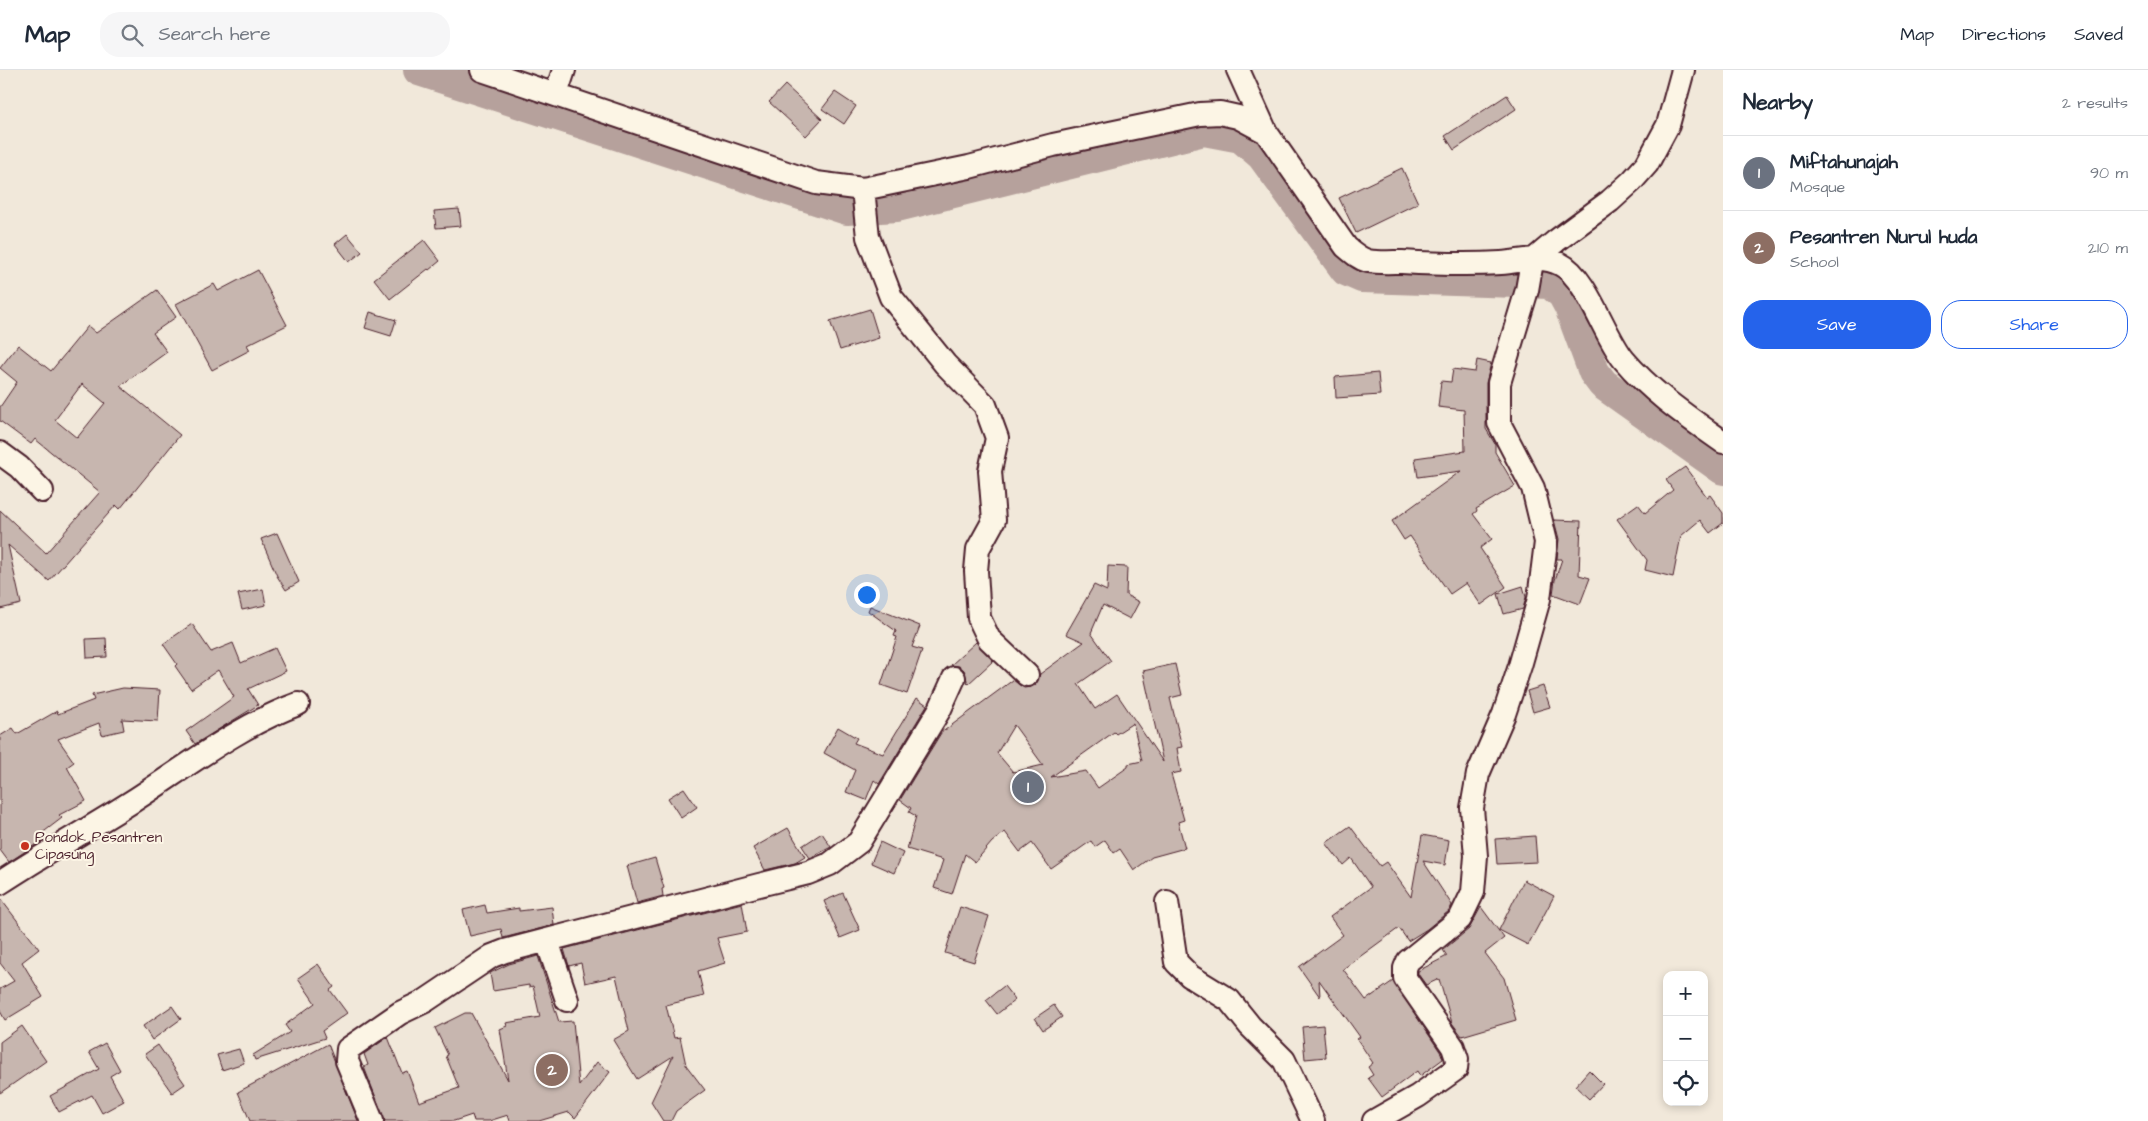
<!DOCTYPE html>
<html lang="en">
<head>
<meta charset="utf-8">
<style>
	:root { --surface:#fff; --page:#f6f6f7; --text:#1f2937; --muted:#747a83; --line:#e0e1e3; --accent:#2563eb }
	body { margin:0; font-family:"Architects Daughter",sans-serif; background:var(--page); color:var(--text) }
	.controls { position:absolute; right:15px; bottom:15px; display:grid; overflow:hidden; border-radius:10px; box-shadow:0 2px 8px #0003 }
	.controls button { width:45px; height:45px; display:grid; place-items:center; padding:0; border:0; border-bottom:1px solid var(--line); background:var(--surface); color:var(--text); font:25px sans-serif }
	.you { position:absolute; left:866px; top:524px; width:18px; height:18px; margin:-12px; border:4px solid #fff; border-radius:50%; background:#1a73e8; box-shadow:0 0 0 8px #1a73e833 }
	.badge { display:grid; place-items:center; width:32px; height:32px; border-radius:50%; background:var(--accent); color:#fff; font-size:16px; font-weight:700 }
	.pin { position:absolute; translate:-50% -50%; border:2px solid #fff; box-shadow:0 1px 5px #0006 }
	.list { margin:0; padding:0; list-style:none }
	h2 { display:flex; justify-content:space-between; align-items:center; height:65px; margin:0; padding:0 20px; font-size:21px }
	h2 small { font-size:16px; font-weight:400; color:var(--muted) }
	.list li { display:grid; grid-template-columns:32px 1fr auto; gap:15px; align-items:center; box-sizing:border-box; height:75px; padding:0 20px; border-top:1px solid var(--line) }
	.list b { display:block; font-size:19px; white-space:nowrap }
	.list p { margin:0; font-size:16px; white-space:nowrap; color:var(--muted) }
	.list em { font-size:16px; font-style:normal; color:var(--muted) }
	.actions { display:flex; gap:10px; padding:15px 20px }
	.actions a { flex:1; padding:11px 0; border:1px solid var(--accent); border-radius:20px; text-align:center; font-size:18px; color:var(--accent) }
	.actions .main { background:var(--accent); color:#fff }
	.icon { flex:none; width:28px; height:28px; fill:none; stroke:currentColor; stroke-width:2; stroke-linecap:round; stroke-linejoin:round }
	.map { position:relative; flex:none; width:1723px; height:1051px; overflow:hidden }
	header { display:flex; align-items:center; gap:30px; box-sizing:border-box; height:70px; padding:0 25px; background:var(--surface); border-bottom:1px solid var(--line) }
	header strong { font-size:24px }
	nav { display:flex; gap:28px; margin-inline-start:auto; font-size:18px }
	.search { width:350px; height:45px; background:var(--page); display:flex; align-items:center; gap:12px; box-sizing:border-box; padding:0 18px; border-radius:20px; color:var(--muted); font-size:19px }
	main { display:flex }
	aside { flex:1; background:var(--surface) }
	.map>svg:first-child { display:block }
</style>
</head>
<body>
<header>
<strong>Map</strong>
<div class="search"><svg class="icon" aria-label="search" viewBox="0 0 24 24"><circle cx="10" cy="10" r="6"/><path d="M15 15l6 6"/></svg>Search here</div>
<nav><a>Map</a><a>Directions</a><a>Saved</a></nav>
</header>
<main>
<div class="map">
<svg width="1723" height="1051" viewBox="0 0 1723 1051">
	<rect width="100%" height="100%" fill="#f1e8da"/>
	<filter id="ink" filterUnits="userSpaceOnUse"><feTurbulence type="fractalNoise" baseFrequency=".02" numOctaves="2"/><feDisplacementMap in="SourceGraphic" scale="10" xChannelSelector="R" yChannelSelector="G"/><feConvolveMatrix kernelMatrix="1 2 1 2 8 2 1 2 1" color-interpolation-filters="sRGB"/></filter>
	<g filter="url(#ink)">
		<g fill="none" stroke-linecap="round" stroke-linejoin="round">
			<path stroke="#b6a19c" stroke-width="32" d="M 419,0 L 847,139 L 897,136 L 1204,60 L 1241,67 L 1262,85 L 1346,200 L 1362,207 L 1550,213 L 1563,224 L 1570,237 L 1594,302 L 1603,314 L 1723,399"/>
		</g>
		<path fill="#c7b6af" stroke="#4a1f2b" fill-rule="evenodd" d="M 785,15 L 822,49 L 806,66 L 769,32 Z
			M 835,22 L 856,36 L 844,54 L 822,39 Z
			M 1507,25 L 1516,39 L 1454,80 L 1445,66 Z
			M 1402,98 L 1418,133 L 1356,163 L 1339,128 Z
			M 459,139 L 461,156 L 436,158 L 434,141 Z
			M 347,164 L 362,182 L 349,192 L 335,174 Z
			M 424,170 L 440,191 L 429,200 L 428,199 L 390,229 L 374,209 Z
			M 258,200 L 287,255 L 247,275 L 250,280 L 212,300 L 176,234 L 214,214 L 218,221 Z
			M 157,220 L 176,247 L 153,263 L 167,282 L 120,316 L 180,365 L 120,439 L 116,435 L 49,511 L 8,475 L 21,534 L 0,539 L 0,440 L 46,483 L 100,422 L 35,369 L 31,374 L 0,351 L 0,337 L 17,312 L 0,298 L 18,275 L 51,301 L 88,256 L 96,263 ZM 82,314 L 105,333 L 77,368 L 55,350 Z
			M 870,239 L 879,268 L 840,280 L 830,251 Z
			M 370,242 L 396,250 L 391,266 L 365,258 Z
			M 1477,290 L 1491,293 L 1486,313 L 1486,359 L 1495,374 L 1495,382 L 1515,416 L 1476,439 L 1477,441 L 1473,444 L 1492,469 L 1480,478 L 1506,517 L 1481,535 L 1466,513 L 1450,524 L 1410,466 L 1404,470 L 1392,451 L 1461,401 L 1418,407 L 1415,388 L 1465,381 L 1464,340 L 1438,337 L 1441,311 L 1451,312 L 1453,299 L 1475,302 Z
			M 1378,303 L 1380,325 L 1336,328 L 1335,307 Z
			M 1685,397 L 1707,427 L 1710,425 L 1723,443 L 1723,453 L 1710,463 L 1700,450 L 1681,466 L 1673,507 L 1645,500 L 1647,490 L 1617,449 L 1638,434 L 1645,443 L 1673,420 L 1666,410 Z
			M 1554,450 L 1581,451 L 1579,505 L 1590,508 L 1580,534 L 1553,524 L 1555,510 L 1562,489 L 1557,489 L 1559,469 Z
			M 277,463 L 299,512 L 286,520 L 277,506 L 261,469 Z
			M 1108,496 L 1127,497 L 1126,525 L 1139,532 L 1130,549 L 1103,535 L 1091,563 L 1111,591 L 1078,614 L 1095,639 L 1117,624 L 1163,692 L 1143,601 L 1175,594 L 1182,625 L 1170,628 L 1182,677 L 1177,678 L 1181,702 L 1171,704 L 1184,750 L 1178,752 L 1185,778 L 1152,787 L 1134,800 L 1120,779 L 1114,783 L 1105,770 L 1095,777 L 1091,771 L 1051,799 L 1032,773 L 1020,782 L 1005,762 L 992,772 L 975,792 L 965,784 L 952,824 L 934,818 L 943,790 L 907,779 L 916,746 L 909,742 L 911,738 L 900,730 L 941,663 L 1013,610 L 1024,618 L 1031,617 L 1036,614 L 1040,604 L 1084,572 L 1066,564 L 1094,515 L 1107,521 ZM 1133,653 L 1142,691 L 1128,694 L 1128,697 L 1098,718 L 1086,701 L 1051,707 L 1114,662 L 1116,664 ZM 1014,655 L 1043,695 L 1013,702 L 997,683 Z
			M 1523,516 L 1526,527 L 1523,539 L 1504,544 L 1498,524 Z
			M 263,519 L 266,535 L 242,540 L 238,524 Z
			M 870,536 L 920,556 L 912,577 L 922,580 L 907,624 L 881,615 L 897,567 L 894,566 L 896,561 L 868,541 Z
			M 192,554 L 211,582 L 233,573 L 241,593 L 275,578 L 286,601 L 248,619 L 258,635 L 195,674 L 186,661 L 234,627 L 218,600 L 191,619 L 175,596 L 177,594 L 163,574 Z
			M 106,568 L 107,587 L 87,588 L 86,569 Z
			M 976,572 L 993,591 L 968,614 L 964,600 L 959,596 L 951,595 Z
			M 1543,616 L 1550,637 L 1533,642 L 1527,621 Z
			M 123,618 L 160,620 L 158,651 L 122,649 L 124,660 L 102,665 L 99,653 L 58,669 L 74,692 L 67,697 L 86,731 L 59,745 L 62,748 L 41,764 L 44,769 L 9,792 L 0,780 L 0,666 L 13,658 L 17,664 L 57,641 L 58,644 L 94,630 L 92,625 Z
			M 917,628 L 927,635 L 879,714 L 874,710 L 866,730 L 846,722 L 855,700 L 824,683 L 838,657 L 857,668 L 854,673 L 883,684 Z
			M 684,718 L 697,737 L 681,748 L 668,728 Z
			M 1350,756 L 1380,796 L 1386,792 L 1411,827 L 1422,765 L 1449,770 L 1445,795 L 1423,791 L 1452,835 L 1449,841 L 1427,859 L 1408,871 L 1399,858 L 1343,899 L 1366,930 L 1393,911 L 1441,983 L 1443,989 L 1420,1006 L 1417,1001 L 1382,1027 L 1368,1008 L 1373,1005 L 1368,997 L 1373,993 L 1357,969 L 1360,967 L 1319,910 L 1320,927 L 1299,897 L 1343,865 L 1330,847 L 1371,817 L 1351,788 L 1343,795 L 1326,773 Z
			M 788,758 L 805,787 L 795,793 L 765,800 L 753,778 Z
			M 822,763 L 831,777 L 810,788 L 802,776 Z
			M 1535,766 L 1537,792 L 1497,794 L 1495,769 Z
			M 880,772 L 903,783 L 894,803 L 871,793 Z
			M 655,788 L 664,818 L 662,819 L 663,826 L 637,833 L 627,796 Z
			M 1524,810 L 1554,826 L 1528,875 L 1499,860 Z
			M 843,823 L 860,860 L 840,868 L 824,831 Z
			M 0,828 L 39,879 L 22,892 L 43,927 L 5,950 L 0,941 L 0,919 L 14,911 L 0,893 Z
			M 742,833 L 747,862 L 717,868 L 725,893 L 698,901 L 704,926 L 666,935 L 674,968 L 680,967 L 686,995 L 705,1020 L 676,1041 L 671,1051 L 663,1051 L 651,1032 L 673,986 L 637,1009 L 613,970 L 629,961 L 616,906 L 585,913 L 581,893 L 569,896 L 564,879 Z
			M 485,835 L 487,843 L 519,838 L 519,841 L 552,837 L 554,855 L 503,868 L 501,859 L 470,866 L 463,840 Z
			M 960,837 L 989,846 L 974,892 L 945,883 Z
			M 1481,837 L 1504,868 L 1485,883 L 1504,908 L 1516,950 L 1462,966 L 1452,953 L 1439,909 L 1426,915 L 1418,904 L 1418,901 L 1447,886 L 1443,880 L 1469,859 Z
			M 538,886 L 559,952 L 573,951 L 579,1016 L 597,992 L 610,1002 L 575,1048 L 569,1042 L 539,1051 L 510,1051 L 508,1045 L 489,1051 L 474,1051 L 472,1045 L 454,1051 L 385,1051 L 364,997 L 368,995 L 364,984 L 388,967 L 402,1003 L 407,1001 L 419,1032 L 459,1018 L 446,986 L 448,985 L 435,958 L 465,943 L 471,943 L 508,1010 L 500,959 L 507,956 L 506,953 L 540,947 L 533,916 L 529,917 L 529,915 L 493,921 L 490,903 L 509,894 Z
			M 318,894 L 334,917 L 330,920 L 347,943 L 322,961 L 325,968 L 255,990 L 253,985 L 290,962 L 285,955 L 315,933 L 298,908 Z
			M 1004,916 L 1015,930 L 997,944 L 986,930 Z
			M 1054,935 L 1062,947 L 1043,960 L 1035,948 Z
			M 172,936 L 181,949 L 152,970 L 143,956 Z
			M 1323,955 L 1326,987 L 1305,989 L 1302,957 Z
			M 22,956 L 46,991 L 0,1023 L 0,972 Z
			M 105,973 L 120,1000 L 110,1006 L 124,1031 L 102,1043 L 92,1025 L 59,1042 L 50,1026 L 99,999 L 89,982 Z
			M 328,974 L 358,1051 L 250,1051 L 238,1022 Z
			M 158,975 L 185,1014 L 172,1023 L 145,984 Z
			M 239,979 L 244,993 L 222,1000 L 217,985 Z
			M 1589,1000 L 1603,1014 L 1589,1029 L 1575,1016 Z"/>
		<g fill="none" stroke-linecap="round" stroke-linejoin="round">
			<defs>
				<path id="minor" d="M 482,0 L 816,113 L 863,119 L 969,97 L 1053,75 L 1200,44 L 1220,43 L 1238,47 L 1266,62 L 1346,177 C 1353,183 1360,189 1368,191 C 1379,193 1392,192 1402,192 C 1435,194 1468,195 1501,193 C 1522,192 1539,184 1560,194 C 1587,207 1604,266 1624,290 C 1652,323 1688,347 1723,372
					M 1238,0 L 1266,62
					M 556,24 L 564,0
					M 863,119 L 868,167 L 891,227 L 945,294 L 985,335 L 997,368 L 990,401 L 994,450 L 978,479 L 976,501 L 979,548 L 989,569 L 1027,605
					M 0,383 L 19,397 L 42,421
					M 0,813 C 44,784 89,759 133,731 C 186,697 238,656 298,634
					M 1167,832 L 1176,892 L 1190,906 L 1229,930 L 1250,956 L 1284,990 L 1313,1051
					M 547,871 L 567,930
					M 372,1051 L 347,991 L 348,979 L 400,943 L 425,931 L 492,886 L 505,881 L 759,815 L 808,803 L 830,794 L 859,772 L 940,639 L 954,608
					M 1374,1051 L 1418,1026 L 1456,999 L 1457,989 L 1453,977 L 1405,908 L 1405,898 L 1408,891 L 1460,849 L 1473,822 L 1476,786 L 1472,738 L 1478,704 L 1504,644 L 1520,596 L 1539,529 L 1546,472 L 1533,418 L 1499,353 L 1499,313 L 1527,220 L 1531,197 L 1537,187 L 1556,171 L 1610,131 L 1632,111 L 1647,94 L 1668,55 L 1683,0"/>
			</defs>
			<use href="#minor" stroke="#4a1f2b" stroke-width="26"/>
			<use href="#minor" stroke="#fcf5e5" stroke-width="22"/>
		</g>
	</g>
	<circle fill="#c8321e" stroke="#fcf5e5" stroke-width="2" cx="25" cy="776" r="5"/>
	<g text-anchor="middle" stroke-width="4" stroke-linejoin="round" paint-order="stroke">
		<g font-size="15" fill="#4a1f2b" stroke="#fcf5e5" text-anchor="start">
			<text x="35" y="772">Pondok Pesantren<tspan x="35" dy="17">Cipasung</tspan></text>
		</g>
	</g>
</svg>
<div class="controls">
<button>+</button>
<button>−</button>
<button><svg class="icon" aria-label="locate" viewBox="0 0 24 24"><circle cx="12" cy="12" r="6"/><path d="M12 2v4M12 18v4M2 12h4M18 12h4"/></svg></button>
</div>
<div class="you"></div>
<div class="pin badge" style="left:1028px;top:717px;background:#6b7280">1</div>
<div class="pin badge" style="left:552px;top:1000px;background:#8d6e63">2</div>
</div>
<aside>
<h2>Nearby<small>2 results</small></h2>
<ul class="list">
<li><span class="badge" style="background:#6b7280">1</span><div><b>Miftahunajah</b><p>Mosque</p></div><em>90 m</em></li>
<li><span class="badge" style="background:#8d6e63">2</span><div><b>Pesantren Nurul huda</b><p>School</p></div><em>210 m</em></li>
</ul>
<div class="actions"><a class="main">Save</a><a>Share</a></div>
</aside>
</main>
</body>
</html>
